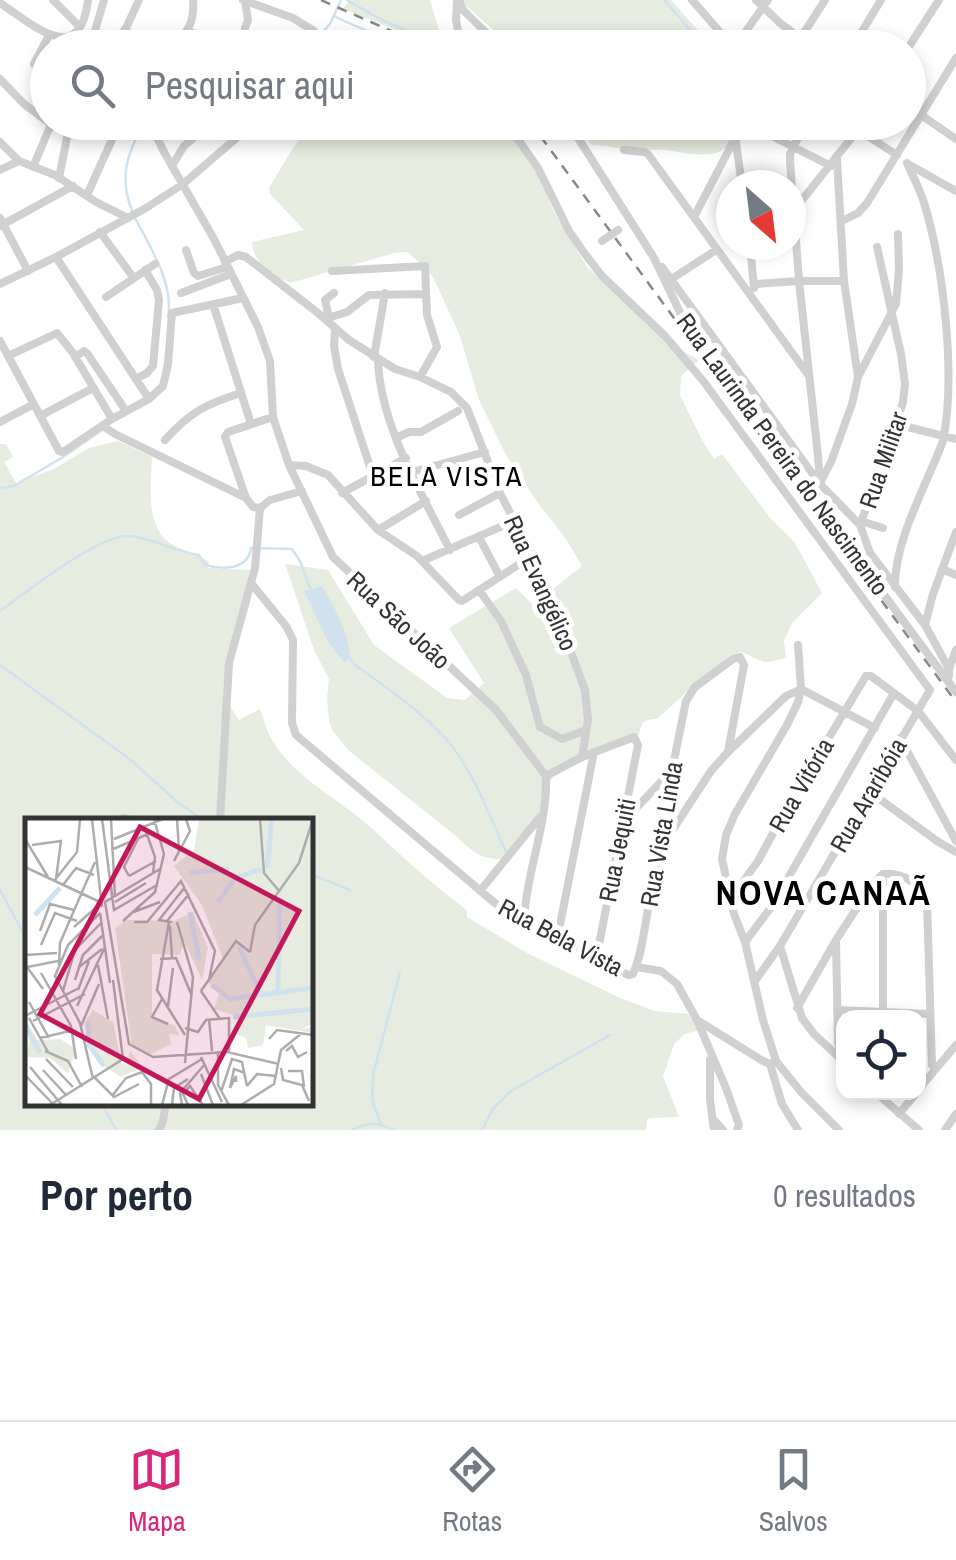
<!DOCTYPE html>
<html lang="pt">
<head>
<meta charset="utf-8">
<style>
	:root { --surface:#fff; --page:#f2f2f3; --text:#1f2937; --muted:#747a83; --line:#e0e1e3; --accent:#db2777 }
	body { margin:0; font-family:"Archivo Narrow",sans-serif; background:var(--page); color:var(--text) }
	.controls { position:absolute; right:30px; bottom:30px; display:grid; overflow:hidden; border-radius:20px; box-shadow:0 5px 15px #0003 }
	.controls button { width:90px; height:90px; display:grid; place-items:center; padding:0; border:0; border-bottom:2px solid var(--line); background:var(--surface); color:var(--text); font:50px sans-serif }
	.compass { position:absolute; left:716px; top:170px; width:90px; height:90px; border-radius:50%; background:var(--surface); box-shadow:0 5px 15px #0003; rotate:152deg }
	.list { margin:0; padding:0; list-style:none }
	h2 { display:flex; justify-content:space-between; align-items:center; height:130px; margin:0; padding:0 40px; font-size:42px }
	h2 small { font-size:32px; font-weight:400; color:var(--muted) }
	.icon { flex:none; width:55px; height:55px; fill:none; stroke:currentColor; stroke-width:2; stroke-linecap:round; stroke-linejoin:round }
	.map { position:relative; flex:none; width:956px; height:1130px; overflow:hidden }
	.search { position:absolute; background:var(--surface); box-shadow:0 5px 15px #0003; left:30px; right:30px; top:30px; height:110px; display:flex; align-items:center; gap:25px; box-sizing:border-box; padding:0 35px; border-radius:55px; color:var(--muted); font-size:38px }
	.sheet { height:290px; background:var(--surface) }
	nav { display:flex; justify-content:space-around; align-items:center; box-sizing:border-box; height:140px; border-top:2px solid var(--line); background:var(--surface); font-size:28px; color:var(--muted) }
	nav a { display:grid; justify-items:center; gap:5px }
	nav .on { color:var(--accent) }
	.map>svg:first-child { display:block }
</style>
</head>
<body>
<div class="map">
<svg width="956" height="1130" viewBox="0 0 956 1130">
	<rect width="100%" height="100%" fill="#fff"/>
	<path fill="#e6ecdf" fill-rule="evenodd" d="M 350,0 L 430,0 L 444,47 L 439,47 L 343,9 Z
		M 459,0 L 671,0 L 713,47 L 513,47 Z
		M 312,123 L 509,123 L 534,163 L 553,210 L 587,267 L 670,344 L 699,360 L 681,376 L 680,395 L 701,438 L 714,459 L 722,454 L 771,519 L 795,543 L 822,593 L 793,622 L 784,640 L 786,658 C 779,659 773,662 765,662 C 755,660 749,653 739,652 L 691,688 L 657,719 C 636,719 645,728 634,741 L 561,769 L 555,774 L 548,785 L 540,815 L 509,858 C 484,862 473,853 456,836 L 348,750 L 333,731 L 329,721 L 327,698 L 329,679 L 314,650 L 285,564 L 328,570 L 374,645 L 447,698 L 465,700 L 484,683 L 449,628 L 516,588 L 533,605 L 582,566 L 566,539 L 538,503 L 506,455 L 479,400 L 460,336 L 434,279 L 426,268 L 407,252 L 394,253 L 294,282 C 275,282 253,262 252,242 L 304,230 L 270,194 L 269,188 L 291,151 Z
		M 574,123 L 732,123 C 736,167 690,153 665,150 C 654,149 643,151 632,150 C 619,149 606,145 592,145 Z
		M 118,441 L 152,457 C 151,484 144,529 173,545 C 186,552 197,553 209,562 L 208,568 L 250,570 L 225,695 L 228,703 L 239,720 L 260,709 C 264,719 266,730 271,738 C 293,778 337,797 369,826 C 399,853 430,883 463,907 L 467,911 L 467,917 L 527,953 L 618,997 L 654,1011 L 688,1014 L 700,1030 L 685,1034 L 674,1044 L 663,1076 L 679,1117 L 650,1118 L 647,1120 L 646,1130 L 0,1130 L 0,444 L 6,444 L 13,457 L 4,462 L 16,483 L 54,469 L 89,448 ZM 28,820 L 310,820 L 310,1102 L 28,1102 Z"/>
	<path fill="#cfe2ee" d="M 322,586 C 334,607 350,634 350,658 L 344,662 L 328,642 L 304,591 Z"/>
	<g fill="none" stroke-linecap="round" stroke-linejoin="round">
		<path stroke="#cfe2ee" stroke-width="2.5" d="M 347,0 L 380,19 L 446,48
			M 664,0 L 693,33 L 695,48
			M 334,16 C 359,29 387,38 414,48
			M 308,48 L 330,24 L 341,0
			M 132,211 C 118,174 128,155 144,122
			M 135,218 C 150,247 174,283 168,317
			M 0,488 L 14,486 L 63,457 L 102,430
			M 0,611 C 25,593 100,533 130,536 C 154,538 175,552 199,555 L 205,565 C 223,570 248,570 251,548 L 292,549 L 300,561 L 310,588
			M 348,656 L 355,665 C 387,688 421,711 447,740 C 472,769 490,816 506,852
			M 0,665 L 131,760 L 176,801 L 203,820
			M 310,874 L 350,890
			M 0,890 L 28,942
			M 101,1102 L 116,1130
			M 381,1124 L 372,1100 L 373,1075 L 400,972
			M 352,1130 C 367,1122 378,1122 394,1130
			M 482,1130 L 492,1110 L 511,1091 L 610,1035"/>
		<path stroke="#d0d0d0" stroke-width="8" d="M 53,0 L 80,27
			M 243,0 L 293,18 L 314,31
			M 459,0 L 463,10 L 502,48
			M 692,0 L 734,48
			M 756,0 L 780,23 L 813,48
			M 245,1 L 248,20 L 245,28
			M 457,2 L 456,20 L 461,47
			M 0,3 C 32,24 80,69 88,0
			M 187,31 L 235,46 L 282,44
			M 800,39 L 825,0
			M 90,48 L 104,0
			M 111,48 L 126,28 L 139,0
			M 171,48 C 187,33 195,23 193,0
			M 734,48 L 768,0
			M 852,48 L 881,0
			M 908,48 L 939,0
			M 0,79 L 24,104 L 48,122
			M 48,83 L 34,64 L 49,35
			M 908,106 L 956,139
			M 506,122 L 538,168 L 569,231 L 585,254 L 602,276 L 666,337 L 704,382 L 930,690 L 780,946 L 755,981
			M 568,122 L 654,258 L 687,327 L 700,346 L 956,692
			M 733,122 L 742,185
			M 846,122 L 897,155
			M 748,124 L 831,166
			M 154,131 L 164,152 L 214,239 L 258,327 L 270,361 L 273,417 L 289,465 L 333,557 L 496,710 L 546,776
			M 801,132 L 790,154 L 790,161 L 799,281 L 818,456 L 820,484 L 810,494
			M 0,142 L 19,161 L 55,175 L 96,202 L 128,218
			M 624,150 L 644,152 L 648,154 L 809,376
			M 837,159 L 844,281 L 858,377
			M 908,164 L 956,191
			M 172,166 L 184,146 L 212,122
			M 33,167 L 52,122
			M 0,170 L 19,161
			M 59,178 L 70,122
			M 87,195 L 120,122
			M 795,209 L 864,122
			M 694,217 L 735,138
			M 0,218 L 28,271
			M 842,221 L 858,213 L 867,203 L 956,58
			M 0,226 L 73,186
			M 100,232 L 133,277
			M 750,245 L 754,288
			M 877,247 L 901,354 L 905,384 L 903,402 L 896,424 L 860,525 L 870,553 L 925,625 L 949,669
			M 186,250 L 194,273 L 198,276 L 227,267
			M 56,257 L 149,399
			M 225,262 L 238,255 L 246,257 L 318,313 L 349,340 L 395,369 L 420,377 L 451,392 L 467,408 L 500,493 L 543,577 L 585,690 L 588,720 L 582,757
			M 662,267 L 820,484 L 860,525
			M 332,271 L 425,266 L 427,315 L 437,347 L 420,377
			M 673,278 L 716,250
			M 0,284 L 56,257 L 146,208 L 183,184 L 255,122
			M 755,284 L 799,281 L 844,281
			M 181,293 L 231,274
			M 106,297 L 155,264
			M 213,304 L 251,424
			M 329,318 L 325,300 L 334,293
			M 325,319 L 347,312 L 369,295 L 426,294
			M 335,330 L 334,346 L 338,369 L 373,476
			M 0,341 L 59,451 L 63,452 L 112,419 L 149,399 L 163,386 L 168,364 L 172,313 L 243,298
			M 8,356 L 57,333 L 73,353 L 112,419
			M 75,357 L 84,351 L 87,353 L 126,411
			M 374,357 L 385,293
			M 378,360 C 380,425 421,492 450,550
			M 136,379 L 147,373 L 153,366 L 159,300 L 157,290 L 145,270
			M 40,416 L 93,388
			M 0,422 L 34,404
			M 896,424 L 956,439
			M 103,426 L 115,434 L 246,498 L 253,507 L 260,508
			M 396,438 L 409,432 L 421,432 L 458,411
			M 165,440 C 190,412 206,404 241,393
			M 289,465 L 306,466 L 328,475 L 378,530 L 417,556 L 459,600 L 462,601 L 532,556
			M 412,472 L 485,452
			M 820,483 L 831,462 L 852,404 L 858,377 L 896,304 L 899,270 L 898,234
			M 342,493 L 406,458
			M 246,498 L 225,437 L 228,432 L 273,417
			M 459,515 L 500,493
			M 861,521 L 883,528
			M 378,530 L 426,501
			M 479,537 L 500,577
			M 422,561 L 514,521
			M 942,569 L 956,575
			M 251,583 L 286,626 L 293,640 L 292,723 L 296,735 L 509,915 L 558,935 L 607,966 L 629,975 L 633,974 C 642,954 644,930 648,909 C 652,884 658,860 659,835 L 686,701 L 695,687 L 733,659 L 740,657 L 744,665 L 728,752
			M 895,587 C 894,541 927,484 943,441 C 956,377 944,270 925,206 C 921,191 913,177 907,163
			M 479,590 L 501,621 L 526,675 L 540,727 L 562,739 L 586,730
			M 925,625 L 933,594 L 956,532
			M 798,645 L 801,689 L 798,702 L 787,725 L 735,814 L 726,835 L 722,859 L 734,914 L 745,942 L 763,1020 L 776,1061 L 801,1092 L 839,1130
			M 949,676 L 949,669 L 956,650
			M 801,689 L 875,728
			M 900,738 L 956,841
			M 546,776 L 582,757 L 634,737 L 638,745 L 596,960
			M 870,792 L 937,841 L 956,852
			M 120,820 L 123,818 L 131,820
			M 220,820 L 229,663 L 255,568 L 260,508 L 270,500 L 302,491
			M 624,821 L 672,770
			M 660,849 L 711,771 L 728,752 L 786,696 L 801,689
			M 883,874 C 902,872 919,883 927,900 L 932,1065
			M 883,874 L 883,1012
			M 480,891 L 540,817
			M 732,897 L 758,861 L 789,804 L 866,676 L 871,676 L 918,711 L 956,760
			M 524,920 C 526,872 548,824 546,776
			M 558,935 L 594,752
			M 836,940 L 838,1043 L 841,1057
			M 745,942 L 772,906 L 894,693
			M 780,946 L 802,1018 L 814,1034 L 844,1062
			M 636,967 L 661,971 L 677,984 L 697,1020 L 726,1088 L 739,1125 L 737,1130
			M 797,1008 L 836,940 L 873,883 L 883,874
			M 837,1010 L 930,1014
			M 697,1020 L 763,1061 L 770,1064 L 776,1061
			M 710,1060 L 710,1099 L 714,1130
			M 770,1064 L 782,1104 L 798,1130
			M 918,1090 L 956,1045
			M 875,1092 L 919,1130
			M 899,1114 L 917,1092
			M 713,1119 L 723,1130
			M 159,1130 L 163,1121 L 166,1102
			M 945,1130 L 956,1114"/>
		<path stroke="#888" stroke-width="2.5" stroke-dasharray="10 8" stroke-linecap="butt" d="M 321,0 L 430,48
			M 530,122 L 956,702"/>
		<path stroke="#d0d0d0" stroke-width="8" d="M 602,241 L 618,230"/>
	</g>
	<g text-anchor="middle" stroke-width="10" stroke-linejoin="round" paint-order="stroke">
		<g font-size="25" fill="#333" stroke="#fff">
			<text transform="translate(783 454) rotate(54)" y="9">Rua Laurinda Pereira do Nascimento</text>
			<text transform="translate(883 460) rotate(-71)" y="9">Rua Militar</text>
			<text transform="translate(541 583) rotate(66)" y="9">Rua Evangélico</text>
			<text transform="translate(399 620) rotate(43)" y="9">Rua São João</text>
			<text transform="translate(801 785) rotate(-60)" y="9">Rua Vitória</text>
			<text transform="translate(868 795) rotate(-60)" y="9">Rua Araribóia</text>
			<text transform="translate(661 834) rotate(-80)" y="9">Rua Vista Linda</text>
			<text transform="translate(617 850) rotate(-79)" y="9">Rua Jequiti</text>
			<text transform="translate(561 937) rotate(28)" y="9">Rua Bela Vista</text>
		</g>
		<g font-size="28" letter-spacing="2.5" fill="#000" stroke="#fff">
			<text x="447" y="486">BELA VISTA</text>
		</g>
		<g font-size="35" font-weight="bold" letter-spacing="2.5" fill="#000" stroke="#fff">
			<text x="824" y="905">NOVA CANAÃ</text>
		</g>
	</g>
	<g transform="translate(25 818)">
		<rect width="288" height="288" fill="#fff"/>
		<path d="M 174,1 L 287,1 L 288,205 L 278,211 L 287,209 L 287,215 L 241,207 L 238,227 L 223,230 L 221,220 L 210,216 L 214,199 L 189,191 L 194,176 L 183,164 L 198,141 L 177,87 L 149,48 L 169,32 ZM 168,94 L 183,130 L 177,162 L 159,123 L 155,137 L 127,136 L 127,199 L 150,208 L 154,217 L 144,216 L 146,226 L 124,237 L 107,228 L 90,110 L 101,102 L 149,103 ZM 68,192 L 88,204 L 96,245 L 102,247 L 105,233 L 118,249 L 96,259 L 74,245 L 59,206 ZM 6,211 L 12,222 L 35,221 L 51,231 L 43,256 L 26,240 L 2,239 Z" fill="#e6ecdf"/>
		<path fill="none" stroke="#cfe2ee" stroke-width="5" d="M 242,50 L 247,1M 164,55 L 204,51M 193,84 L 210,60 L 236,51M 165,94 L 174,141M 10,97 L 35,70M 214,129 L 236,176M 187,167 L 205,181 L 288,170M 253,172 L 255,79M 208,199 L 288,191M 63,203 L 64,227 L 79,248M 0,206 L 15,235"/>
		<path fill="none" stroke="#adadad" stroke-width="2.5" d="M 67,1 L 77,89M 77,1 L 89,92 L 132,67M 86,1 L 90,79M 152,1 L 154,32M 235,1 L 239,55 L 255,74M 119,8 L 130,39 L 128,55M 0,21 L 23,59M 89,21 L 138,1M 7,27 L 36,23 L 31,61M 86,32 L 123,16M 149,43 L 165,13 L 161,1M 0,49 L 77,85M 135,51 L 80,84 L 104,226 L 128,239 L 202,234 L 254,246M 104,58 L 99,49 L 113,21M 104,58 L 131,43M 29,63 L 52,34 L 55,1M 38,67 L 51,50 L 69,57M 90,84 L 121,65M 75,95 L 85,165M 106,95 L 135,84M 98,103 L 130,74 L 139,36 L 129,1M 142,103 L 164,76M 109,104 L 122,104 L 156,63 L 190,133 L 184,162M 144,104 L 132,172 L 160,217M 147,104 L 134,102 L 160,69M 152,104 L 168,159 L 160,245M 145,108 L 147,140M 49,109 L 76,85M 15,113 L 25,86 L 49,92M 16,127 L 30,95 L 52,103M 225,134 L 230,107 L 274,45 L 288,1M 0,137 L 32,135M 135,141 L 151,140 L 167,178M 34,147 L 35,125 L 70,44M 73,147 L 83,201M 53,150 L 77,131M 16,155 L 46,208 L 51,241M 50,162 L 58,137 L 77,118M 18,171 L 2,149 L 33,143M 53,172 L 64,143M 38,173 L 50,132 L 77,104M 176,173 L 211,123 L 225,134M 176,173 L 195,201M 137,181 L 127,199 L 143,206M 4,184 L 24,220M 52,188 L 80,129M 143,188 L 148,150M 0,198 L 54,170M 4,200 L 23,234M 184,201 L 187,233M 8,203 L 60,176M 56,208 L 74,166M 160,210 L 173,214 L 181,202 L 204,200 L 204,234M 15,220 L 49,212M 244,221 L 252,212 L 288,217M 20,233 L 43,243 L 57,269M 193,233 L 193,267 L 204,287M 261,233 L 267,228 L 273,239 L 282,234M 176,239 L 197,284M 21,241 L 48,269M 5,249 L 37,287M 256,250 L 258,262 L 277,267 L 284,283M 18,252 L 41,277M 263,253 L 277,253 L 279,269M 176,256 L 188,287M 0,257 L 27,285M 70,260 L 89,279 L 114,266M 68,261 L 55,205 L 30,158 L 43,127 L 75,95M 211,264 L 211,258 L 205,270 L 209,251 L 220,255M 222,268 L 232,256 L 251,258M 196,274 L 207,241 L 217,244 L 222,268M 87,278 L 101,260 L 117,254 L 126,266 L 126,287M 25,287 L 98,241 L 88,162M 137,287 L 144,261 L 177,241M 147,287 L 149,270 L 163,261M 157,287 L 155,275 L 180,246M 163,287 L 158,276 L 165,268 L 178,287M 216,287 L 249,266 L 256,232 L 277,215"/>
		<path fill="#c2185b" fill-opacity="0.15" stroke="#c2185b" stroke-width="5" d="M 115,9 L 274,93 L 174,281 L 15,196 Z"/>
		<rect width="288" height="288" fill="none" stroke="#333" stroke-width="5"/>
	</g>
</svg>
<div class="controls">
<button><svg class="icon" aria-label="locate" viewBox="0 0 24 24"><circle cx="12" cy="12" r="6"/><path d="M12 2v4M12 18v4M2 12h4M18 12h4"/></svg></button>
</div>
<svg class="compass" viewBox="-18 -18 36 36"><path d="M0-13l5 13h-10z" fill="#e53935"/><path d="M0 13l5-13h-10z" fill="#747a83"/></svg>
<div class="search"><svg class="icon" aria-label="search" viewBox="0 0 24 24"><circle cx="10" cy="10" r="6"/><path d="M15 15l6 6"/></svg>Pesquisar aqui</div>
</div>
<section class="sheet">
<h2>Por perto<small>0 resultados</small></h2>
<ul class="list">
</ul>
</section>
<nav>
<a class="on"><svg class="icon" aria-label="map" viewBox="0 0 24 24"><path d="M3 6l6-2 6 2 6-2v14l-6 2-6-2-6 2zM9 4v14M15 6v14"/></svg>Mapa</a>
<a><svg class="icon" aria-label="directions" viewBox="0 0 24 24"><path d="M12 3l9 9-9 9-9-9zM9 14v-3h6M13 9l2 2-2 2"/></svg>Rotas</a>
<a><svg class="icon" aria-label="saved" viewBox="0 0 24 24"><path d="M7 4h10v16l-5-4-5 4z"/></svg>Salvos</a>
</nav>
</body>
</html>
